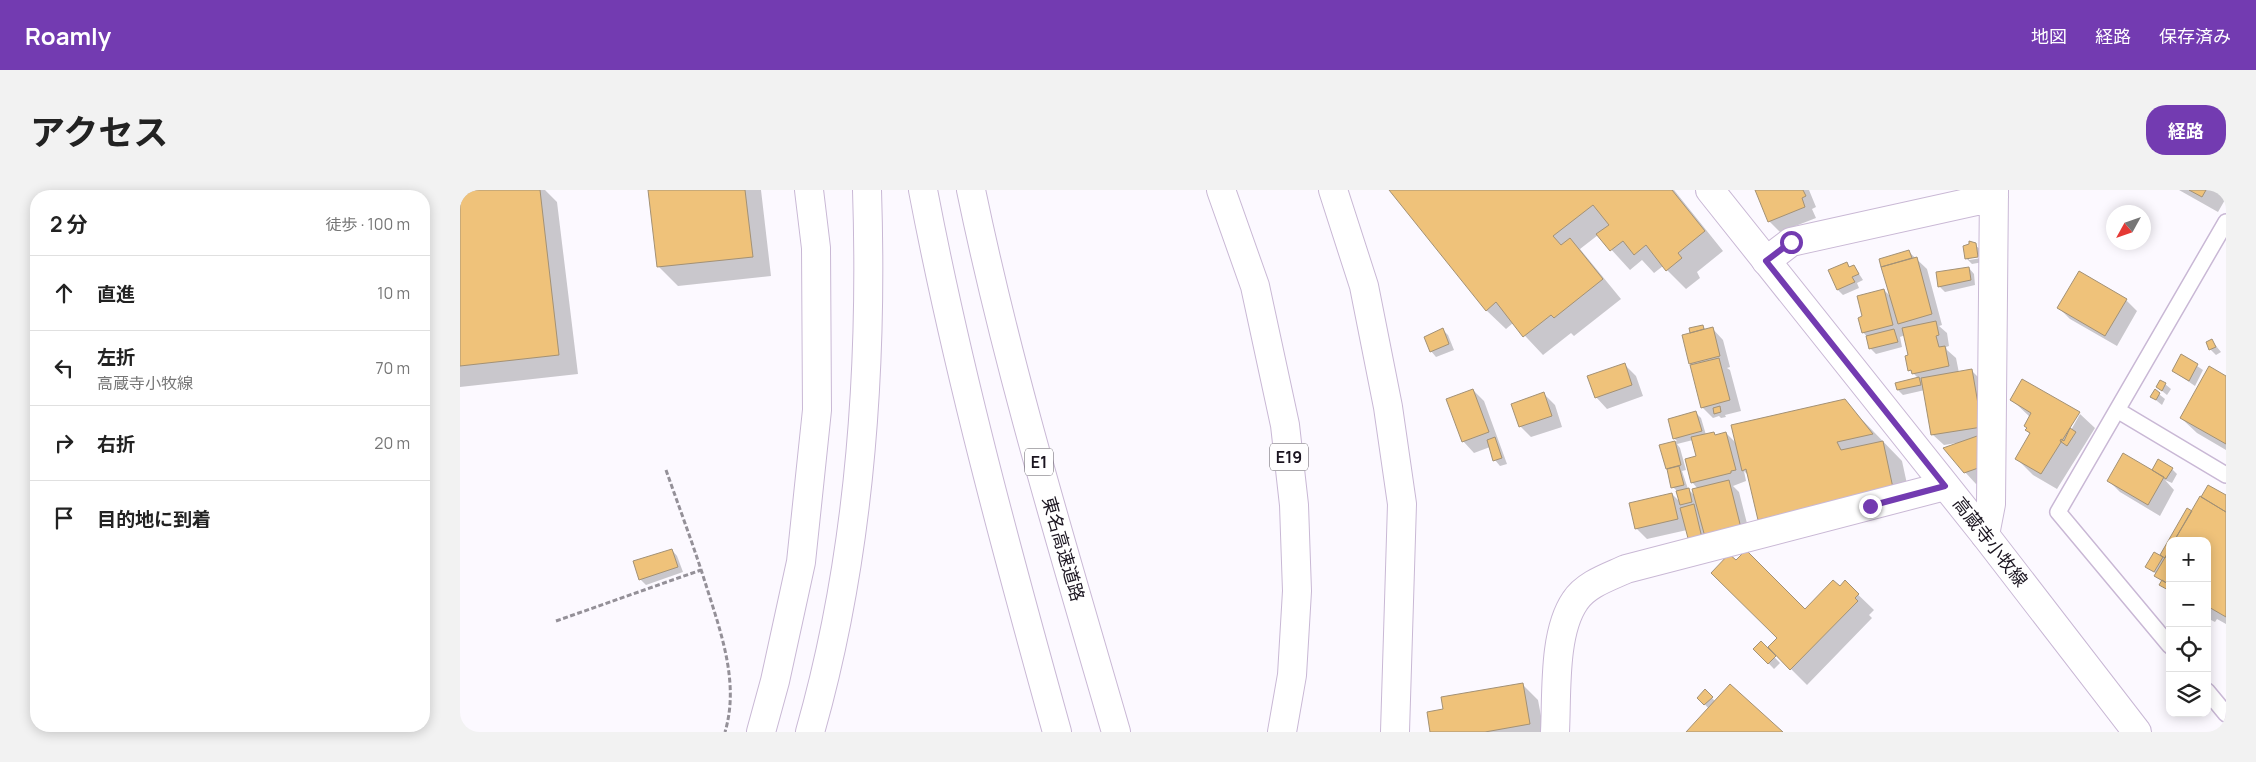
<!DOCTYPE html>
<html lang="ja">
<head>
<meta charset="utf-8">
<style>
	:root { --surface:#fff; --page:#f2f2f2; --text:#222; --muted:#767676; --line:#e0e0e0; --accent:#733bb1 }
	body { margin:0; font-family:Manrope,"Noto Sans JP",sans-serif; background:var(--page); color:var(--text) }
	.controls { position:absolute; right:15px; bottom:15px; display:grid; overflow:hidden; border-radius:10px; box-shadow:0 2px 12px #0003 }
	.controls button { width:45px; height:45px; display:grid; place-items:center; padding:0; border:0; border-bottom:1px solid var(--line); background:var(--surface); color:var(--text); font:25px sans-serif }
	.compass { position:absolute; left:1646px; top:15px; width:45px; height:45px; border-radius:50%; background:var(--surface); box-shadow:0 2px 12px #0003; rotate:230deg }
	.stop { position:absolute; width:15px; height:15px; margin:-11px; border:4px solid #733bb1; border-radius:50%; background:#fff }
	.stop.end { background:#733bb1; border-color:#fff; box-shadow:0 1px 5px #0008 }
	.list { margin:0; padding:0; list-style:none }
	h2 { display:flex; justify-content:space-between; align-items:center; height:65px; margin:0; padding:0 20px; font-size:21px }
	h2 small { font-size:16px; font-weight:400; color:var(--muted) }
	.list li { display:grid; grid-template-columns:32px 1fr auto; gap:15px; align-items:center; box-sizing:border-box; height:75px; padding:0 20px; border-top:1px solid var(--line) }
	.list b { display:block; font-size:19px; white-space:nowrap }
	.list p { margin:0; font-size:16px; white-space:nowrap; color:var(--muted) }
	.list em { font-size:16px; font-style:normal; color:var(--muted) }
	.icon { flex:none; width:28px; height:28px; fill:none; stroke:currentColor; stroke-width:2; stroke-linecap:round; stroke-linejoin:round }
	.map { position:relative; flex:none; width:1766px; height:542px; overflow:hidden; border-radius:20px }
	header { display:flex; align-items:center; gap:30px; box-sizing:border-box; height:70px; padding:0 25px; background:var(--accent); color:#fff }
	header strong { font-size:24px }
	nav { display:flex; gap:28px; margin-inline-start:auto; font-size:18px }
	.intro { display:flex; align-items:center; justify-content:space-between; box-sizing:border-box; height:120px; padding:0 30px }
	h1 { margin:0; font-size:35px }
	.button { padding:12px 22px; border-radius:20px; background:var(--accent); color:#fff; font-size:18px; font-weight:700 }
	main { display:flex; gap:30px; padding:0 30px }
	aside { flex:1; background:var(--surface); border-radius:20px; box-shadow:0 2px 12px #0003 }
	.map>svg:first-child { display:block }
</style>
</head>
<body>
<header>
<strong>Roamly</strong>
<nav><a>地図</a><a>経路</a><a>保存済み</a></nav>
</header>
<div class="intro"><h1>アクセス</h1><a class="button">経路</a></div>
<main>
<aside>
<h2>2 分<small>徒歩 · 100 m</small></h2>
<ul class="list">
<li><svg class="icon" aria-label="ahead" viewBox="0 0 24 24"><path d="M12 20V5M6 11l6-6 6 6"/></svg><div><b>直進</b></div><em>10 m</em></li>
<li><svg class="icon" aria-label="left" viewBox="0 0 24 24"><path d="M17 20v-9H6M10 6l-5 5 5 5"/></svg><div><b>左折</b><p>高蔵寺小牧線</p></div><em>70 m</em></li>
<li><svg class="icon" aria-label="right" viewBox="0 0 24 24"><path d="M7 20v-9h11M14 6l5 5-5 5"/></svg><div><b>右折</b></div><em>20 m</em></li>
<li><svg class="icon" aria-label="arrive" viewBox="0 0 24 24"><path d="M6 21V4h12l-3 4 3 4H6"/></svg><div><b>目的地に到着</b></div></li>
</ul>
</aside>
<div class="map">
<svg width="1766" height="542" viewBox="0 0 1766 542">
	<rect width="100%" height="100%" fill="#fcf9ff"/>
	<path fill="#0003" fill-rule="evenodd" d="M 15,0 L 85,0 L 97,12 L 118,184 L 0,197 L 0,2 Z
		M 189,0 L 301,0 L 311,86 L 218,96 L 199,77 Z
		M 930,0 L 1214,0 L 1263,61 L 1237,82 L 1240,88 L 1226,99 L 1203,76 L 1194,83 L 1182,70 L 1170,80 L 1138,45 L 1120,59 L 1161,109 L 1114,146 L 1111,143 L 1083,165 L 1053,133 L 1046,139 L 1026,120 Z
		M 1296,0 L 1349,0 L 1356,17 L 1352,19 L 1356,28 L 1320,42 L 1309,31 Z
		M 1719,0 L 1766,0 L 1766,8 L 1758,22 Z
		M 1515,55 L 1521,60 L 1522,66 L 1509,67 L 1509,70 L 1522,68 L 1523,72 L 1512,74 L 1506,68 Z
		M 1449,62 L 1467,79 L 1482,135 L 1479,136 L 1487,143 L 1489,156 L 1486,157 L 1487,160 L 1496,168 L 1499,183 L 1512,181 L 1523,192 L 1531,288 L 1516,294 L 1505,282 L 1497,253 L 1484,255 L 1472,244 L 1465,200 L 1443,205 L 1438,200 L 1458,188 L 1450,180 L 1450,166 L 1445,145 L 1440,147 L 1442,157 L 1416,164 L 1410,158 L 1408,148 L 1403,142 L 1404,127 L 1424,100 L 1432,108 L 1420,70 Z
		M 1386,73 L 1391,78 L 1394,76 L 1403,90 L 1397,93 L 1399,98 L 1383,105 L 1378,100 L 1369,81 Z
		M 1509,78 L 1514,84 L 1515,95 L 1485,102 L 1479,96 Z
		M 1666,110 L 1677,121 L 1657,156 L 1610,129 L 1599,118 Z
		M 1242,136 L 1246,140 L 1252,138 L 1263,150 L 1270,177 L 1267,178 L 1270,180 L 1281,221 L 1265,225 L 1266,227 L 1261,228 L 1259,226 L 1253,228 L 1242,217 L 1230,173 L 1233,144 L 1231,142 Z
		M 983,140 L 988,145 L 994,160 L 976,167 L 971,161 Z
		M 1752,151 L 1761,162 L 1756,165 L 1750,159 Z
		M 1722,166 L 1743,180 L 1735,196 L 1713,181 Z
		M 1165,175 L 1176,186 L 1183,206 L 1147,219 L 1136,207 Z
		M 1766,187 L 1766,260 L 1737,243 L 1721,228 Z
		M 1705,194 L 1711,199 L 1707,205 L 1697,197 Z
		M 1013,200 L 1024,211 L 1047,274 L 1040,276 L 1035,270 L 1030,257 L 1014,263 L 1003,251 Z
		M 1695,201 L 1705,209 L 1702,215 L 1692,207 Z
		M 1084,204 L 1095,215 L 1102,237 L 1071,247 L 1060,236 Z
		M 1552,210 L 1608,240 L 1611,240 L 1620,224 L 1635,238 L 1597,299 L 1573,285 L 1557,269 L 1571,245 L 1567,240 L 1570,227 Z
		M 1384,211 L 1442,271 L 1452,317 L 1318,349 L 1299,330 L 1289,286 L 1284,281 L 1286,291 L 1273,296 L 1279,302 L 1291,349 L 1247,353 L 1227,340 L 1187,349 L 1176,338 L 1212,304 L 1221,313 L 1218,302 L 1213,297 L 1201,256 L 1217,251 L 1214,248 L 1236,223 L 1241,228 L 1246,245 L 1253,243 L 1256,246 L 1266,243 L 1277,254 ZM 1233,250 L 1237,267 L 1232,292 L 1238,299 L 1236,307 L 1228,299 L 1222,281 L 1226,280 L 1220,258 L 1217,254 Z
		M 1712,279 L 1717,284 L 1712,293 L 1705,290 L 1714,300 L 1700,326 L 1660,302 L 1649,291 Z
		M 1766,307 L 1766,434 L 1757,429 L 1755,432 L 1747,428 L 1747,351 L 1710,351 L 1710,402 L 1701,394 L 1702,392 L 1696,384 L 1687,376 L 1700,367 L 1727,320 L 1732,322 Z
		M 212,360 L 217,366 L 223,382 L 186,395 L 180,389 Z
		M 1385,392 L 1414,420 L 1409,425 L 1412,428 L 1347,495 L 1309,457 L 1345,421 Z
		M 1301,453 L 1320,473 L 1314,479 L 1295,459 Z
		M 1062,494 L 1078,510 L 1084,542 L 972,542 L 985,520 Z
		M 1245,501 L 1256,512 L 1321,542 L 1228,542 L 1249,519 L 1239,508 Z"/>
	<path fill="#efc27a" stroke="#a39175" d="M 0,0 L 80,0 L 99,165 L 0,176 Z
		M 188,0 L 285,0 L 293,67 L 197,77 Z
		M 929,0 L 1212,0 L 1245,41 L 1218,63 L 1222,68 L 1206,81 L 1186,55 L 1174,65 L 1163,51 L 1150,61 L 1136,44 L 1149,35 L 1133,15 L 1093,46 L 1101,55 L 1110,48 L 1143,89 L 1094,128 L 1091,125 L 1063,147 L 1036,112 L 1026,121 Z
		M 1295,0 L 1343,0 L 1346,6 L 1342,8 L 1345,17 L 1308,32 Z
		M 1729,0 L 1746,0 L 1742,7 Z
		M 1509,51 L 1516,53 L 1518,67 L 1505,69 L 1503,56 L 1509,54 Z
		M 1449,60 L 1452,68 L 1421,77 L 1419,69 Z
		M 1457,67 L 1472,124 L 1438,134 L 1421,77 Z
		M 1387,72 L 1389,77 L 1394,75 L 1399,84 L 1392,87 L 1395,92 L 1377,100 L 1368,80 Z
		M 1509,77 L 1511,90 L 1478,97 L 1476,82 Z
		M 1619,81 L 1667,109 L 1645,146 L 1597,118 Z
		M 1424,99 L 1433,135 L 1402,143 L 1398,128 L 1402,126 L 1397,106 Z
		M 1476,131 L 1479,145 L 1476,146 L 1479,157 L 1485,156 L 1489,176 L 1452,184 L 1451,180 L 1448,181 L 1445,166 L 1448,165 L 1442,138 Z
		M 1243,135 L 1244,139 L 1230,143 L 1229,138 Z
		M 1253,137 L 1260,166 L 1229,174 L 1222,145 Z
		M 983,138 L 989,154 L 970,162 L 964,147 Z
		M 1434,139 L 1438,152 L 1409,159 L 1406,146 Z
		M 1752,149 L 1756,157 L 1749,160 L 1746,152 Z
		M 1721,164 L 1738,174 L 1729,191 L 1712,181 Z
		M 1259,168 L 1270,210 L 1241,218 L 1230,175 Z
		M 1165,173 L 1172,195 L 1135,208 L 1127,186 Z
		M 1749,176 L 1766,186 L 1766,254 L 1720,228 Z
		M 1512,179 L 1522,237 L 1471,245 L 1461,188 Z
		M 1459,187 L 1461,195 L 1437,200 L 1435,193 Z
		M 1562,189 L 1620,222 L 1581,284 L 1555,269 L 1570,243 L 1565,240 L 1567,238 L 1564,236 L 1571,223 L 1550,210 Z
		M 1700,190 L 1706,193 L 1702,201 L 1696,197 Z
		M 1013,199 L 1029,242 L 1002,252 L 986,209 Z
		M 1695,199 L 1700,203 L 1696,210 L 1690,207 Z
		M 1084,202 L 1092,226 L 1059,237 L 1051,214 Z
		M 1385,209 L 1413,244 L 1377,252 L 1381,260 L 1423,251 L 1433,298 L 1298,330 L 1286,279 L 1282,281 L 1271,235 Z
		M 1260,216 L 1261,222 L 1254,224 L 1253,218 Z
		M 1236,221 L 1242,241 L 1213,249 L 1208,229 Z
		M 1610,238 L 1616,242 L 1607,256 L 1600,251 L 1601,249 L 1604,251 Z
		M 1254,242 L 1255,245 L 1266,242 L 1276,280 L 1271,281 L 1271,283 L 1231,293 L 1225,269 L 1236,266 L 1231,247 Z
		M 1520,245 L 1521,277 L 1504,283 L 1483,258 Z
		M 1035,247 L 1042,268 L 1033,271 L 1027,250 Z
		M 1215,251 L 1221,275 L 1206,279 L 1199,255 Z
		M 1663,263 L 1704,287 L 1688,315 L 1647,291 Z
		M 1698,269 L 1713,278 L 1706,289 L 1692,280 Z
		M 1219,276 L 1224,295 L 1211,298 L 1207,279 Z
		M 1269,290 L 1281,338 L 1245,347 L 1232,299 Z
		M 1748,295 L 1766,305 L 1766,322 L 1741,307 Z
		M 1229,298 L 1232,312 L 1220,315 L 1216,301 Z
		M 1212,303 L 1218,329 L 1175,339 L 1169,313 Z
		M 1740,306 L 1766,322 L 1766,427 L 1747,416 L 1747,351 L 1714,351 Z
		M 1234,314 L 1242,348 L 1229,352 L 1220,318 Z
		M 1727,318 L 1732,321 L 1714,351 L 1710,351 L 1710,359 L 1705,368 L 1700,365 Z
		M 212,359 L 218,377 L 179,390 L 173,371 Z
		M 1710,359 L 1710,395 L 1694,386 Z
		M 1286,360 L 1345,419 L 1373,390 L 1380,396 L 1385,390 L 1399,404 L 1395,408 L 1398,411 L 1330,480 L 1308,457 L 1317,448 L 1251,383 L 1269,364 L 1276,370 Z
		M 1694,362 L 1703,367 L 1694,382 L 1685,377 Z
		M 1702,390 L 1710,395 L 1710,401 L 1699,395 Z
		M 1301,451 L 1316,466 L 1308,474 L 1293,459 Z
		M 1063,493 L 1070,534 L 1025,542 L 970,542 L 967,522 L 983,519 L 981,507 Z
		M 1270,494 L 1323,542 L 1226,542 Z
		M 1245,499 L 1253,507 L 1244,515 L 1237,508 Z"/>
	<g fill="none" stroke-linecap="round" stroke-linejoin="round">
		<defs>
			<path id="service" d="M 1657,220 L 1766,285
				M 1710,456 L 1598,322 L 1766,32
				M 1747,501 L 1766,524"/>
			<path id="minor" d="M 873,0 L 904,96 L 928,217 L 942,314 L 935,542
				M 1306,71 L 1331,52 L 1534,7
				M 1525,345 L 1531,314 L 1534,0
				M 301,542 L 315,491 L 341,372 L 357,220 L 356,58 L 349,0
				M 1095,542 C 1097,504 1093,443 1115,411 C 1126,394 1149,387 1166,379 L 1485,296"/>
			<path id="secondary" d="M 1250,0 L 1525,345 L 1677,542"/>
			<path id="motorway" d="M 463,0 C 498,183 547,362 597,542
				M 511,0 C 549,183 604,362 656,542
				M 761,0 L 795,96 L 825,235 L 834,315 L 837,401 L 832,485 L 822,542
				M 350,542 C 400,367 413,182 407,0"/>
		</defs>
		<use href="#service" stroke="#c9b8d5" stroke-width="18"/>
		<use href="#minor" stroke="#c9b8d5" stroke-width="30"/>
		<use href="#secondary" stroke="#c9b8d5" stroke-width="30"/>
		<use href="#motorway" stroke="#c9b8d5" stroke-width="30"/>
		<path stroke="#949098" stroke-width="3" stroke-dasharray="5 2.5" stroke-linecap="butt" d="M 206,280 C 219,317 233,354 245,392 C 260,440 280,492 265,542
			M 96,431 L 241,380"/>
		<use href="#service" stroke="#fff" stroke-width="15"/>
		<use href="#minor" stroke="#fff" stroke-width="28"/>
		<use href="#secondary" stroke="#fff" stroke-width="28"/>
		<use href="#motorway" stroke="#fff" stroke-width="28"/>
	</g>
	<g fill="none" stroke-linecap="round" stroke-linejoin="round">
		<path stroke="#733bb1" stroke-width="6" d="M 1331,52 L 1306,71 L 1485,296 L 1410,316"/>
	</g>
	<g text-anchor="middle" stroke-width="4" stroke-linejoin="round" paint-order="stroke">
		<g fill="#fff" stroke="#5f5b63" stroke-width="1">
			<rect x="810" y="253.5" width="38" height="27" rx="4"/>
			<rect x="565" y="258.5" width="28" height="27" rx="4"/>
		</g>
		<g font-size="16" font-weight="bold" fill="#1b1520">
			<text x="829" y="273">E19</text>
			<text x="579" y="278">E1</text>
		</g>
		<g font-size="18" fill="#1b1520" stroke="#fff">
			<text transform="translate(1530 352) rotate(52)" y="6">高蔵寺小牧線</text>
			<text transform="translate(603 359) rotate(74)" y="6">東名高速道路</text>
		</g>
	</g>
</svg>
<div class="controls">
<button>+</button>
<button>−</button>
<button><svg class="icon" aria-label="locate" viewBox="0 0 24 24"><circle cx="12" cy="12" r="6"/><path d="M12 2v4M12 18v4M2 12h4M18 12h4"/></svg></button>
<button><svg class="icon" aria-label="layers" viewBox="0 0 24 24"><path d="M12 4l9 5-9 5-9-5zM3 14l9 5 9-5"/></svg></button>
</div>
<svg class="compass" viewBox="-18 -18 36 36"><path d="M0-13l5 13h-10z" fill="#e53935"/><path d="M0 13l5-13h-10z" fill="#767676"/></svg>
<div class="stop" style="left:1331px;top:52px"></div>
<div class="stop end" style="left:1410px;top:316px"></div>
</div>
</main>
</body>
</html>
